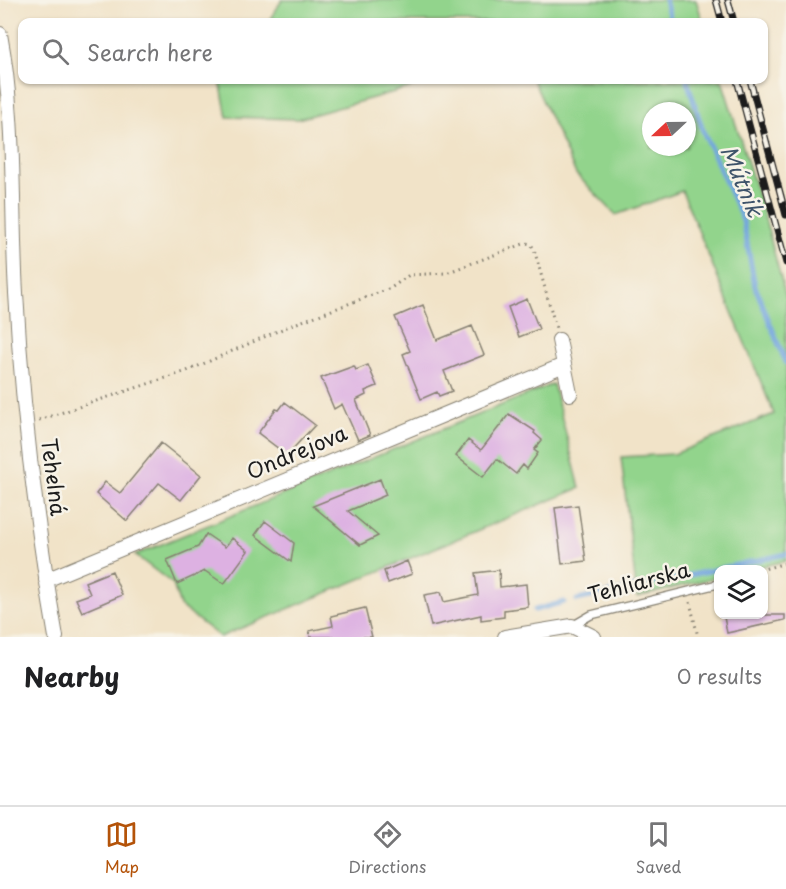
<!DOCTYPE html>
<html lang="en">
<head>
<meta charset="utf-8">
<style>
	:root { --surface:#fff; --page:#f6f6f6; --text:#202124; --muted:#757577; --line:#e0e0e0; --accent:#b45309 }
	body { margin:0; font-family:"Playpen Sans",sans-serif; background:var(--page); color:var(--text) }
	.controls { position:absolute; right:18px; bottom:18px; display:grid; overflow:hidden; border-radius:12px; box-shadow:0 2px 4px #0004 }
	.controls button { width:54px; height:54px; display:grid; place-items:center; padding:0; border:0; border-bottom:2px solid var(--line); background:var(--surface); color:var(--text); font:30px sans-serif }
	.compass { position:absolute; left:642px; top:102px; width:54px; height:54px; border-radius:50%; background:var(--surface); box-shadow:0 2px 4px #0004; rotate:248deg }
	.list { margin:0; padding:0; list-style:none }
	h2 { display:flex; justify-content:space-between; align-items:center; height:78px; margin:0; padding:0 24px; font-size:26px }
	h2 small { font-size:20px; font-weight:400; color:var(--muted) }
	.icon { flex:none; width:33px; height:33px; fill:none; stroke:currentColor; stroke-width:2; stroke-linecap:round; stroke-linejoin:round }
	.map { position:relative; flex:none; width:786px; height:637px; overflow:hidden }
	.search { position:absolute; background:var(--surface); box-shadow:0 2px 4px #0004; left:18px; right:18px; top:18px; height:66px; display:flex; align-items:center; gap:15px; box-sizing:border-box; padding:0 21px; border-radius:12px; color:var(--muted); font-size:22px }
	.sheet { height:168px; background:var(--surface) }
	nav { display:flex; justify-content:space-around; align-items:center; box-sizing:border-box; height:84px; border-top:2px solid var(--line); background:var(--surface); font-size:16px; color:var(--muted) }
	nav a { display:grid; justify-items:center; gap:3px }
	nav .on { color:var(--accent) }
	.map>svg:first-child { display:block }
</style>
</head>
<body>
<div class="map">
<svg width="786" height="637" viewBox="0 0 786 637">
	<rect width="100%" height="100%" fill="#f7f3e8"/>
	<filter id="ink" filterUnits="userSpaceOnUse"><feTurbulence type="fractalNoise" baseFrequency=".0167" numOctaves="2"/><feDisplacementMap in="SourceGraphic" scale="12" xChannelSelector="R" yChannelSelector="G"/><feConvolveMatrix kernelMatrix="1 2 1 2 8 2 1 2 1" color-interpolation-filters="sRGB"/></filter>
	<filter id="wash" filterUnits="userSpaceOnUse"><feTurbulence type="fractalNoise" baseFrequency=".008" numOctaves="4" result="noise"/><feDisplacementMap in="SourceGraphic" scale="24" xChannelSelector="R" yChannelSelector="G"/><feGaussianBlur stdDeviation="1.35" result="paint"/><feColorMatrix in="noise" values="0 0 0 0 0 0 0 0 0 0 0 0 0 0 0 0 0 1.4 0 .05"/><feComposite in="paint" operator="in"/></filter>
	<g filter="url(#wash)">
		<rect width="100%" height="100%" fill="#f1e3c8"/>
		<path fill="#92d48c" stroke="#577854" stroke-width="1.5" fill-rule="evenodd" d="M 282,0 L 696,0 L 703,22 L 268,22 Z
			M 220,80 L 437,80 L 298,119 L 227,117 Z
			M 533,80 L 722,80 L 763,211 L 786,297 L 786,561 L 750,569 L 718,570 L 718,577 L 637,597 L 621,457 L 674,454 L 774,414 L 682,191 L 616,215 L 576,174 ZM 651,111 L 687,111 L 687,147 L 651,147 Z
			M 553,384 L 580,488 L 220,637 L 180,606 L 173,584 L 135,555 Z"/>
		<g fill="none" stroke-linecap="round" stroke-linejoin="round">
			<path stroke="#72a5de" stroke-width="5" d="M 665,0 L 671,22
				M 687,80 L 703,131 L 743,221 L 755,286 L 786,363
				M 577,600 L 786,554
				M 535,610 L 564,602"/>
		</g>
		<g id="blocks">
			<path fill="#ddb1e2" d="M 527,299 L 539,329 L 519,337 L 508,307 Z
				M 423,305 L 437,340 L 472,326 L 484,355 L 444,371 L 452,391 L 439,396 L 437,392 L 421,399 L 403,354 L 410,351 L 395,317 Z
				M 368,365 L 377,386 L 365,391 L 366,395 L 356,400 L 370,435 L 358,440 L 342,404 L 334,409 L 321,378 L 354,366 L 356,370 Z
				M 285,402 L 315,425 L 287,455 L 258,433 L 276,409 L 279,410 Z
				M 509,414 L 535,431 L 534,433 L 542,440 L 534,450 L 538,453 L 527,469 L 523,465 L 516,474 L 497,459 L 483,477 L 456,456 L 468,440 L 481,450 Z
				M 161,443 L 201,475 L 181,500 L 159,483 L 127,521 L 96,494 L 105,482 L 120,493 Z
				M 380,479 L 386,495 L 348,511 L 378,536 L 360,545 L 313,506 Z
				M 578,505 L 586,561 L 562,564 L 555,508 Z
				M 265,521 L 294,543 L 291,562 L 255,535 Z
				M 206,534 L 225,547 L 232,538 L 248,551 L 224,584 L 205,571 L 177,584 L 167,560 L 198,547 Z
				M 407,561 L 412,574 L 388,583 L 384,571 Z
				M 499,570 L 500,587 L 526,584 L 528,607 L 504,610 L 504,617 L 481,620 L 481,615 L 431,626 L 424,595 L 441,592 L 444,602 L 478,595 L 475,573 Z
				M 112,571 L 122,595 L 82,612 L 76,599 L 90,594 L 85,582 Z
				M 365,608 L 372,637 L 310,637 L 309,631 L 333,626 L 331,616 Z
				M 733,615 L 785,615 L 785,620 L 727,633 L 724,617 Z"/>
		</g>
	</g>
	<g filter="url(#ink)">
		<use href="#blocks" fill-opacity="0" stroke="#868072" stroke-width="1.5"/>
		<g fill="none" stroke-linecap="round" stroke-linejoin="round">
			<defs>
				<path id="lane" d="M 572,626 L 591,615 L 718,584"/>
				<path id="street" d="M 0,34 C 16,119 11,207 16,293 C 22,409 36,523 56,637
					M 559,340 L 570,394
					M 46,580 L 564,365
					M 505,637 L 572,626 L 594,637"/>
			</defs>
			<use href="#lane" stroke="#868072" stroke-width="10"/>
			<use href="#street" stroke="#868072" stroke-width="16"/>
			<path stroke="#868072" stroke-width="3" stroke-dasharray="1.5 4.5" stroke-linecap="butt" d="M 39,420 L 187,371 L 289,326 L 391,288 L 409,275 L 446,273 L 526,243 L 531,244 L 534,249 L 556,328
				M 760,570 L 786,563
				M 690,602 L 698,637"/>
			<use href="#lane" stroke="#fff" stroke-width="7"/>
			<use href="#street" stroke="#fff" stroke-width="14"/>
			<defs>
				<path id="rail" d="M 716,0 L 722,22
					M 728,0 L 734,22
					M 737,80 L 786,263
					M 750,80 L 786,215"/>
			</defs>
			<use href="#rail" stroke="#1c1c1c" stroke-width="7"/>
			<use href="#rail" stroke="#f7f3e8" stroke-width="4.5" stroke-dasharray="14" stroke-linecap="butt"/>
		</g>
	</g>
	<g text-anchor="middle" stroke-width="5" stroke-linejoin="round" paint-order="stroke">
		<g font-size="21" fill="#1c1c1c" stroke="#f7f3e8">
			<text transform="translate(297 453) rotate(-23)" y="7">Ondrejova</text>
			<text transform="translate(53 477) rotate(83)" y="7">Tehelná</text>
			<text transform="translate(639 583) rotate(-15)" y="7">Tehliarska</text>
		</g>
		<g font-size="22" font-style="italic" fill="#3e536a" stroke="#f7f3e8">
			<text transform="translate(742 181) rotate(67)" y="8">Mútnik</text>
		</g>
	</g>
</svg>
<div class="controls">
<button><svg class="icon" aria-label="layers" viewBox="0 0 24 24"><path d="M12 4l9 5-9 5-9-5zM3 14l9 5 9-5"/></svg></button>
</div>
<svg class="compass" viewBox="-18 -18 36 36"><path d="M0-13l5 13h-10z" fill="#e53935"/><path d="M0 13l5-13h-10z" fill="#757577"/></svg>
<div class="search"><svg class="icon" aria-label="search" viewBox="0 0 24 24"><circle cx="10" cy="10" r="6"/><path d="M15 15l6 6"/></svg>Search here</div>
</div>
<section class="sheet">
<h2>Nearby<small>0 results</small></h2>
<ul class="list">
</ul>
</section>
<nav>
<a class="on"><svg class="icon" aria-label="map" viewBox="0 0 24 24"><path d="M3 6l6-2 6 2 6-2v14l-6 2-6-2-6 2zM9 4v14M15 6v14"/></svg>Map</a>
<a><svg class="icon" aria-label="directions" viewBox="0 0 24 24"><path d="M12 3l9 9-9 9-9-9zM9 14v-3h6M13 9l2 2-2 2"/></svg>Directions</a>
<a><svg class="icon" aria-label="saved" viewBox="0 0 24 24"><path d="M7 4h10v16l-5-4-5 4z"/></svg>Saved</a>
</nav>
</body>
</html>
